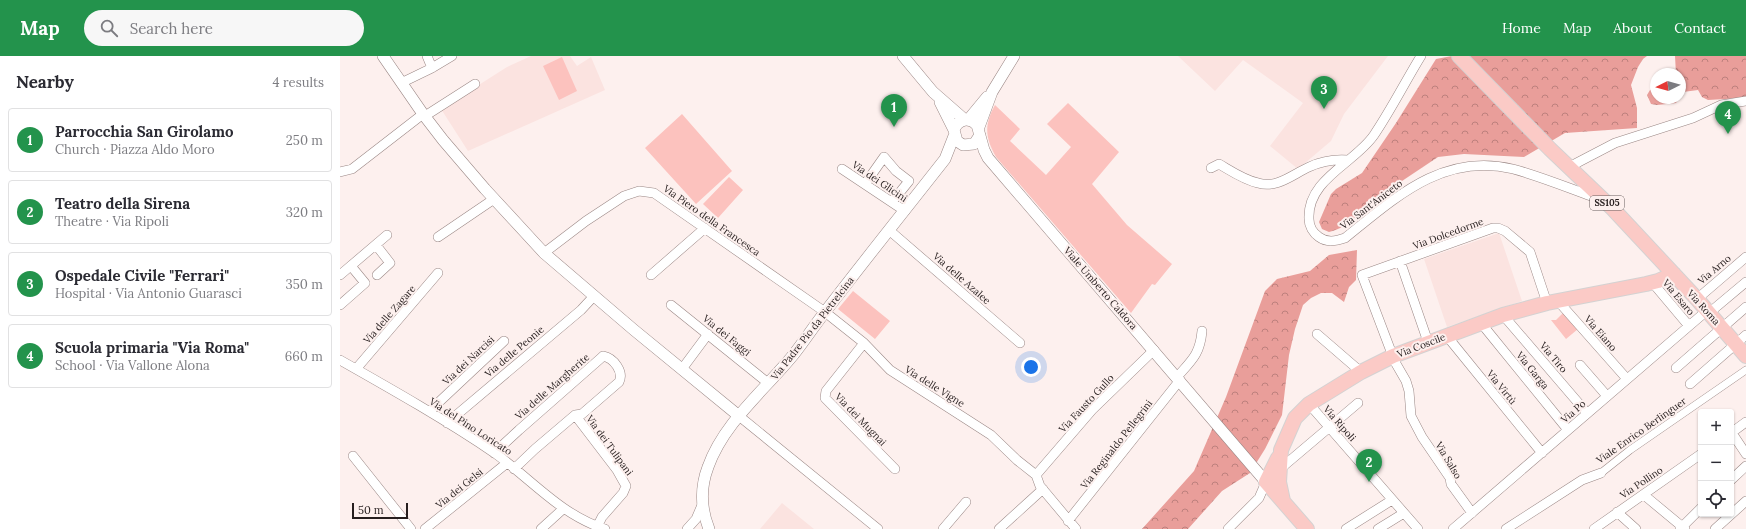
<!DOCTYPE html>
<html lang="en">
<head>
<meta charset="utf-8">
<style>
	:root { --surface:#fff; --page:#f7f7f7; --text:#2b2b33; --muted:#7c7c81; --line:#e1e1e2; --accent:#23934c }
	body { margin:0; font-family:Lora,serif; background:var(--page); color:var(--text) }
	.controls { position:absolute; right:12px; bottom:12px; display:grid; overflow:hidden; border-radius:4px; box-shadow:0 1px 3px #0004 }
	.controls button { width:36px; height:36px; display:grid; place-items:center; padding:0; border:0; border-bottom:1px solid var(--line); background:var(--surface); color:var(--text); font:20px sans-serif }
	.compass { position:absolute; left:1310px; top:12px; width:36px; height:36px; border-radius:50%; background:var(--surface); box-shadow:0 1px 3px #0004; rotate:264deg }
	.scale { position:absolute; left:12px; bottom:10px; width:56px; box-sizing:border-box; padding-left:4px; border:2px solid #261e1e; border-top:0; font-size:11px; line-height:14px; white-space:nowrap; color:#261e1e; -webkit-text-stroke:3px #fdf0ee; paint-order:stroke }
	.you { position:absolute; left:691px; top:311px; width:14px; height:14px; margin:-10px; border:3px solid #fff; border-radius:50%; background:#1a73e8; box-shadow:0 0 0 6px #1a73e833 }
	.badge { display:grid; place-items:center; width:26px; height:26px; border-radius:50%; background:var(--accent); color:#fff; font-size:13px; font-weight:700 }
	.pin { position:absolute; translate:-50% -33px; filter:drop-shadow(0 1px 2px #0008) }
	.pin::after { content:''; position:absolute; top:21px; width:14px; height:12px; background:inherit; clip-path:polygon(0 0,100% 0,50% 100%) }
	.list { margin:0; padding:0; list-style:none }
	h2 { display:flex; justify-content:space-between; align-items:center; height:52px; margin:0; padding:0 16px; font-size:17px }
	h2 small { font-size:13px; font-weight:400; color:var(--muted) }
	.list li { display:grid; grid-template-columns:26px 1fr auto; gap:12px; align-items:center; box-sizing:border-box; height:64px; margin:0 8px 8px; padding:0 8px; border:1px solid var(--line); border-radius:4px }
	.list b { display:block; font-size:15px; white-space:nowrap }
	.list p { margin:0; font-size:13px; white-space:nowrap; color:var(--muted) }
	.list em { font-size:13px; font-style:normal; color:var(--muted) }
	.icon { flex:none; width:22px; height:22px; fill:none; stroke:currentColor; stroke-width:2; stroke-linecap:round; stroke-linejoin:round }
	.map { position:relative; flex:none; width:1406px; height:473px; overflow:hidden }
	header { display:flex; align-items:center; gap:24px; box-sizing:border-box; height:56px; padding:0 20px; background:var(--accent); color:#fff }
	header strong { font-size:19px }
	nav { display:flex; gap:22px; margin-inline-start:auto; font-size:14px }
	.search { width:280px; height:36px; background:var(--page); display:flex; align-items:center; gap:10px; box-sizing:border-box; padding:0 14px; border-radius:22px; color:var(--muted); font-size:15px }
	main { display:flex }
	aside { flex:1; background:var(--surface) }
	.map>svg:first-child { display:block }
</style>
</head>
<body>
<header>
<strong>Map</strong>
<div class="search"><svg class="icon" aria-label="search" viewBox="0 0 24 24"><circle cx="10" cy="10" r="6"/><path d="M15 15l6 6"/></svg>Search here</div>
<nav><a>Home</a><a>Map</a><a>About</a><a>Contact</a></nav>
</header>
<main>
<aside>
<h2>Nearby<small>4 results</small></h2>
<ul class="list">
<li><span class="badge">1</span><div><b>Parrocchia San Girolamo</b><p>Church · Piazza Aldo Moro</p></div><em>250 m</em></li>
<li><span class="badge">2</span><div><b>Teatro della Sirena</b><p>Theatre · Via Ripoli</p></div><em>320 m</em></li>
<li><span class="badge">3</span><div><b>Ospedale Civile &quot;Ferrari&quot;</b><p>Hospital · Via Antonio Guarasci</p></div><em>350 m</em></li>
<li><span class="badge">4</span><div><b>Scuola primaria &quot;Via Roma&quot;</b><p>School · Via Vallone Alona</p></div><em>660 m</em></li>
</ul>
</aside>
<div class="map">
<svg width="1406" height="473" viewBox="0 0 1406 473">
	<defs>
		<pattern id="forest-crowns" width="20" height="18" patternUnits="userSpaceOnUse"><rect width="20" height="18" fill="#e99e9a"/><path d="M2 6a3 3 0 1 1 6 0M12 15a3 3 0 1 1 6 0" fill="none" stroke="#bd807d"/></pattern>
	</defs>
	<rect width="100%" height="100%" fill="#fdf0ee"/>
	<path fill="#fbe3e0" d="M 191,0 L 230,0 L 237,10 L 251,1 L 265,34 L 128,95 L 101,53 L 167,11 Z
		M 838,0 L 1048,0 L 1004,58 L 991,85 L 958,113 L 930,90 L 963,47 L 903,4 L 875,35 Z
		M 1159,177 L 1182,245 L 1107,271 L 1084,203 Z
		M 442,447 L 474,473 L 420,473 Z"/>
	<path fill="#fcc2be" d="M 222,1 L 237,35 L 219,44 L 203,10 Z
		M 728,47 L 779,96 L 752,128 L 787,169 L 832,208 L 815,229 L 812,228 L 791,257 L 656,101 C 645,81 644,69 655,49 L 680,73 L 670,85 L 706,119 L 731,91 L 707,68 Z
		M 342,58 L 392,115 L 356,148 L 305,92 Z
		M 389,121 L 403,134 L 378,162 L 363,148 Z
		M 513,235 L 550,265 L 535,283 L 498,253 Z
		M 1224,256 L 1238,273 L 1226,283 L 1211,264 L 1216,264 Z"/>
	<path fill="url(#forest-crowns)" d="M 1112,0 L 1307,0 L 1303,3 L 1298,11 L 1291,29 L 1297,52 L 1297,72 L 1225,77 L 1184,101 L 1124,98 L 1098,101 L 1038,141 C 1023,153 1009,172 989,176 L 982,173 L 979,166 L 991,138 L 996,133 L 1022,117 L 1056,67 L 1096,3 Z
		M 1335,0 L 1406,0 L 1406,50 L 1402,42 L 1368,44 L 1362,41 L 1358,34 L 1343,36 L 1340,41 L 1340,18 L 1336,18 Z
		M 1316,33 L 1316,42 L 1339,42 L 1336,47 L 1317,49 L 1311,48 L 1307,39 L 1310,34 Z
		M 1017,194 L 1016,224 L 1009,231 L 1004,246 L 992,237 L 981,237 L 971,242 L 963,249 L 955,273 L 949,299 L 942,359 L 925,393 L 910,417 L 882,435 L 848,473 L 802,473 L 854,415 L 886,341 L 925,235 L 937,223 L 970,215 L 989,199 Z"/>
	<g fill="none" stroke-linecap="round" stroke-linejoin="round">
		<defs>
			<path id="pedestrian" d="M 1261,417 L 1290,394 L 1406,314"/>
			<path id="minor" d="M 1081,0 C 1065,26 1051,54 1034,79 C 1015,107 967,123 969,163 C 969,170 973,177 979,181 C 987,187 996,185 1005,182 C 1055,142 1103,96 1173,113 C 1199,120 1226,131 1251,140 L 1261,142
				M 92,12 L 112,0
				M 61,27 L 92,12 L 87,0
				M 85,60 L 135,28
				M 1229,111 L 1275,87 L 1353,62 L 1381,49 L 1406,45
				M 871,112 L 879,108 C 891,115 904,124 918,127 C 937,133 953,118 969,111 C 982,105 995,103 1008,104
				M 502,113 L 565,155
				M 0,116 L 12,113 L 83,58
				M 525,128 L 544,101 L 556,115 L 569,125 L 552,146
				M 549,174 L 680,287
				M 98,181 L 154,143
				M 36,189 L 50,207 L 37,219
				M 204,197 L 246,165 L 284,140 L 299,135 L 314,137 L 485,256 L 524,287 L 550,314 L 651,379 L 677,404 L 696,419
				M 1060,205 L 1088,286
				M 0,219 L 47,179
				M 311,219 L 365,172
				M 1312,226 L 1349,270
				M 1357,243 L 1406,201
				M 1218,245 L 1287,323
				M 0,249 L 25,227 L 11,210
				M 331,249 L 428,327
				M 1163,259 L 1247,357
				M 1141,267 L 1228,374
				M 977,278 L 1021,316
				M 1106,279 L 1202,397
				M 524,287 L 486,335 L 485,342 L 555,413
				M 0,304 C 53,334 106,364 156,398 C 192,424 221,459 265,473
				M 1240,309 L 1267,340
				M 1336,312 L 1406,251
				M 16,313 L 98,217
				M 342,313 L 368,278
				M 837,321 C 852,304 860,298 862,275
				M 1350,328 L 1406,279
				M 969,348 L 1078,473
				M 90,356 L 99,346 L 164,285
				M 235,359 L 277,414 L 286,430 L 283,437 L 262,461 L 257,471
				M 399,360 L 538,473
				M 107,367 L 241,254 L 254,240
				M 1391,377 L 1406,366
				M 1392,377 L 1406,398
				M 154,397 L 179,374 L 261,302 L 263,300 C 274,302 284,316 279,326 L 242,358 L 235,359 L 195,393 L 174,413
				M 13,400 L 71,473
				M 940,413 L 1018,347
				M 696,419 L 752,354 L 814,294
				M 696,419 L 700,430 L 736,473
				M 1391,424 L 1406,410
				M 1304,439 L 1345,473
				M 1277,456 L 1296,473
				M 1132,457 L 1111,428 L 1110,422 L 1082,381 L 1071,360 L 1069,335 L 1066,325 L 1055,306 L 1022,219 L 1153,172 L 1158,172 L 1165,175 L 1190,196 L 1207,247
				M 728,465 L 840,324
				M 85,473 L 167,407
				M 201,473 L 223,453
				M 347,473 L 356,463 L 362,449
				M 603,473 L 626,446
				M 659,473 L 703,433
				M 888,473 L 919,442 L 926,426
				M 1006,473 L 1052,444
				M 1038,473 L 1064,457
				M 1113,473 L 1349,270 L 1363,258 L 1369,257 L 1406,226
				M 1166,473 L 1242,424 L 1261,417
				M 1254,473 L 1361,398
				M 1340,473 L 1361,452
				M 1375,473 L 1406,445"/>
			<path id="tertiary" d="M 43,0 L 83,58 L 103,84 L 145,133 L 204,197 L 294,274 L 399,360
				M 563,0 L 593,36 L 625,64
				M 600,46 L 614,74
				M 628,64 L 647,41
				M 639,71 L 652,36 L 674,0
				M 640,79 L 634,88 L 623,89 L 617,85 L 614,74 C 618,63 629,61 637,69 L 644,94 L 648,102 L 926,426
				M 369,473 C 361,453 360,432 368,411 C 384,366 425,334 454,298 C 465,284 474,270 485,256 C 524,205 565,154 605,103 L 614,80"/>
			<path id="primary" d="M 1119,0 L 1210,93 L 1273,153 L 1357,243 L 1406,300
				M 938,402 L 926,426 L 967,473
				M 943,445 L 939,426 L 941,394 L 955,362 L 969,348 L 1021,316 L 1053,300 L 1163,259 L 1207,247 L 1306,228 L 1318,225 L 1334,218"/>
		</defs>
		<use href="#pedestrian" stroke="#9a8785" stroke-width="8"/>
		<use href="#minor" stroke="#9a8785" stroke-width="10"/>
		<use href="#tertiary" stroke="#9a8785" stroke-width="12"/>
		<use href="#primary" stroke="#d4d2d2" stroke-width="16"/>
		<use href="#pedestrian" stroke="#fff" stroke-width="7"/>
		<use href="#minor" stroke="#fff" stroke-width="9"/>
		<use href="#tertiary" stroke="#fff" stroke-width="11"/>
		<use href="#primary" stroke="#fbcac6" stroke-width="14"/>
	</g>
	<g text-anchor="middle" stroke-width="4" stroke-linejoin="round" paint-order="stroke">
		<rect fill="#fdf0ee" stroke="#665d5c" stroke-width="1" x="1250" y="140" width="34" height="14" rx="3"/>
		<g font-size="9" font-weight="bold" fill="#261e1e">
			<text x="1267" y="150">SS105</text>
		</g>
		<g font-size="10" fill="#261e1e" stroke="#fdf0ee">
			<text transform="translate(540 125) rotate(34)" y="4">Via dei Glicini</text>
			<text transform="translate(1031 148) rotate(-37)" y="4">Via Sant'Aniceto</text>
			<text transform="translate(372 164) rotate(35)" y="4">Via Piero della Francesca</text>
			<text transform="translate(1108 177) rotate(-20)" y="4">Via Dolcedorme</text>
			<text transform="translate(1374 213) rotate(-40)" y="4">Via Arno</text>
			<text transform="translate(622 222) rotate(41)" y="4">Via delle Azalee</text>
			<text transform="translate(761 232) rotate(49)" y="4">Viale Umberto Caldora</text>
			<text transform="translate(1339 241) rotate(50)" y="4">Via Esaro</text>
			<text transform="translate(1364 251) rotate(48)" y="4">Via Roma</text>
			<text transform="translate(49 258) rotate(-49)" y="4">Via delle Zagare</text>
			<text transform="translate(472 272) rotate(-52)" y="4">Via Padre Pio da Pietrelcina</text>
			<text transform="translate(1261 277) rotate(49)" y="4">Via Eiano</text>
			<text transform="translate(387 279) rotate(39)" y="4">Via dei Faggi</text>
			<text transform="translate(1081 289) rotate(-21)" y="4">Via Coscile</text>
			<text transform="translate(174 295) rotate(-40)" y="4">Via delle Peonie</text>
			<text transform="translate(1214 301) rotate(50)" y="4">Via Tiro</text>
			<text transform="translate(128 304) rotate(-43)" y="4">Via dei Narcisi</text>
			<text transform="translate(1193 314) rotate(51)" y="4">Via Garga</text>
			<text transform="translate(212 330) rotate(-41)" y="4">Via delle Margherite</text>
			<text transform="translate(595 330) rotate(32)" y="4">Via delle Vigne</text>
			<text transform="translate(1162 331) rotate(51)" y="4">Via Virtù</text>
			<text transform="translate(746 347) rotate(-47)" y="4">Via Fausto Gullo</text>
			<text transform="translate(1233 355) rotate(-41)" y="4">Via Po</text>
			<text transform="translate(521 363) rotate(46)" y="4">Via dei Mugnai</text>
			<text transform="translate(1000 367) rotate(49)" y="4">Via Ripoli</text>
			<text transform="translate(131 370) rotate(33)" y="4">Via del Pino Loricato</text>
			<text transform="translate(1301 374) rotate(-35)" y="4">Viale Enrico Berlinguer</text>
			<text transform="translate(776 388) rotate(-52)" y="4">Via Reginaldo Pellegrini</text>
			<text transform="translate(270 389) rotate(54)" y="4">Via dei Tulipani</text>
			<text transform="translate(1109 404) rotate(59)" y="4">Via Salso</text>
			<text transform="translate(1301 426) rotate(-34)" y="4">Via Pollino</text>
			<text transform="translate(119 432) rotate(-39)" y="4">Via dei Gelsi</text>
		</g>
	</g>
</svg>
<div class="controls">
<button>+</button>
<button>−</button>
<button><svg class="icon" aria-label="locate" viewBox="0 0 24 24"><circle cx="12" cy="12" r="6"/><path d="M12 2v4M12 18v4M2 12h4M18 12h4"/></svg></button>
</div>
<svg class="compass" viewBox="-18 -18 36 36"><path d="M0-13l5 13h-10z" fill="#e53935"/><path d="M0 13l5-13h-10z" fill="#7c7c81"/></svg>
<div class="scale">50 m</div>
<div class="you"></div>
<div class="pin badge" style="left:554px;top:71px">1</div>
<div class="pin badge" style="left:1029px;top:426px">2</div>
<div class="pin badge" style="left:984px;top:53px">3</div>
<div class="pin badge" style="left:1388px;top:78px">4</div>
</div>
</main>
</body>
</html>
